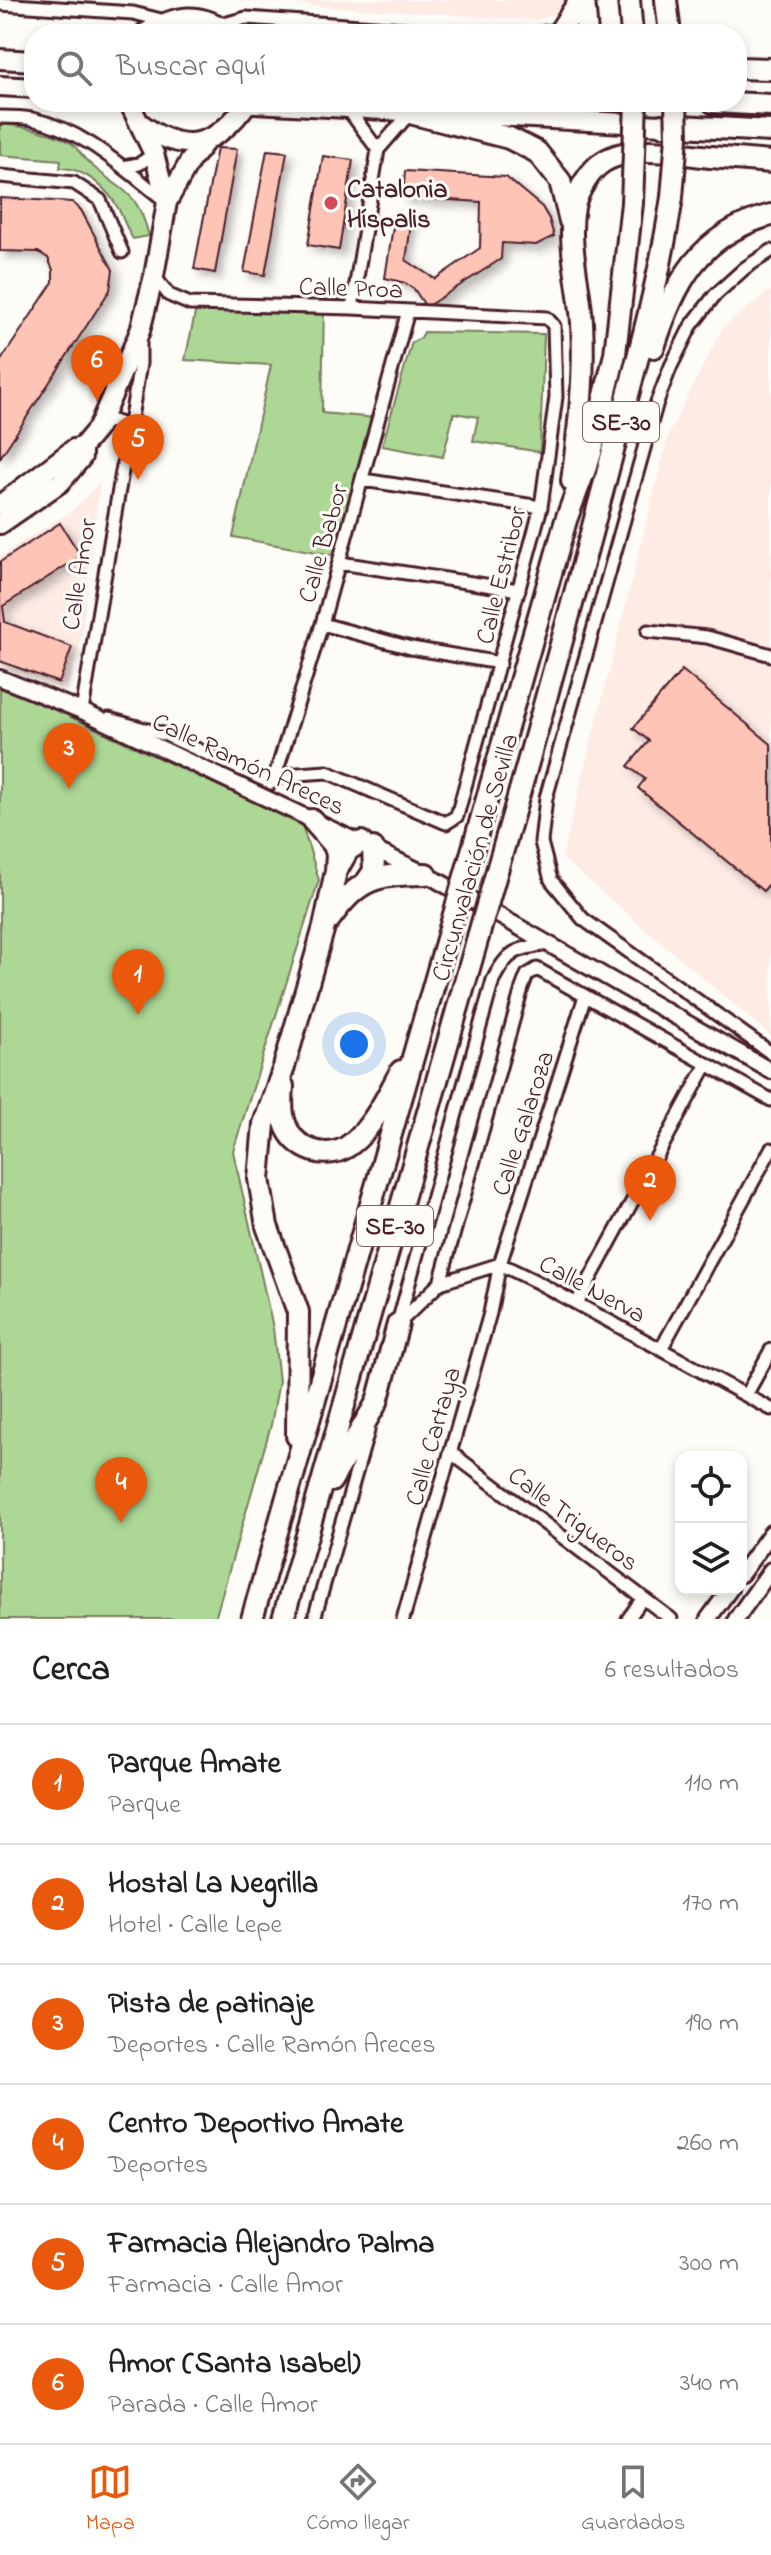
<!DOCTYPE html>
<html lang="es">
<head>
<meta charset="utf-8">
<style>
	:root { --surface:#fff; --page:#f6f6f6; --text:#202124; --muted:#757577; --line:#e0e0e0; --accent:#ea580c }
	body { margin:0; font-family:"Indie Flower",sans-serif; background:var(--page); color:var(--text) }
	.controls { position:absolute; right:24px; bottom:24px; display:grid; overflow:hidden; border-radius:16px; box-shadow:0 4px 12px #0003 }
	.controls button { width:72px; height:72px; display:grid; place-items:center; padding:0; border:0; border-bottom:2px solid var(--line); background:var(--surface); color:var(--text); font:40px sans-serif }
	.you { position:absolute; left:354px; top:1044px; width:28px; height:28px; margin:-20px; border:6px solid #fff; border-radius:50%; background:#1a73e8; box-shadow:0 0 0 12px #1a73e833 }
	.badge { display:grid; place-items:center; width:52px; height:52px; border-radius:50%; background:var(--accent); color:#fff; font-size:26px; font-weight:700 }
	.pin { position:absolute; translate:-50% -66px; filter:drop-shadow(0 2px 4px #0008) }
	.pin::after { content:''; position:absolute; top:42px; width:28px; height:24px; background:inherit; clip-path:polygon(0 0,100% 0,50% 100%) }
	.list { margin:0; padding:0; list-style:none }
	h2 { display:flex; justify-content:space-between; align-items:center; height:104px; margin:0; padding:0 32px; font-size:34px }
	h2 small { font-size:26px; font-weight:400; color:var(--muted) }
	.list li { display:grid; grid-template-columns:52px 1fr auto; gap:24px; align-items:center; box-sizing:border-box; height:120px; padding:0 32px; border-top:2px solid var(--line) }
	.list b { display:block; font-size:30px; white-space:nowrap }
	.list p { margin:0; font-size:26px; white-space:nowrap; color:var(--muted) }
	.list em { font-size:26px; font-style:normal; color:var(--muted) }
	.icon { flex:none; width:44px; height:44px; fill:none; stroke:currentColor; stroke-width:2; stroke-linecap:round; stroke-linejoin:round }
	.map { position:relative; flex:none; width:771px; height:1619px; overflow:hidden }
	.search { position:absolute; background:var(--surface); box-shadow:0 4px 12px #0003; left:24px; right:24px; top:24px; height:88px; display:flex; align-items:center; gap:20px; box-sizing:border-box; padding:0 28px; border-radius:32px; color:var(--muted); font-size:30px }
	.sheet { height:824px; background:var(--surface) }
	nav { display:flex; justify-content:space-around; align-items:center; box-sizing:border-box; height:112px; border-top:2px solid var(--line); background:var(--surface); font-size:22px; color:var(--muted) }
	nav a { display:grid; justify-items:center; gap:4px }
	nav .on { color:var(--accent) }
	.map>svg:first-child { display:block }
</style>
</head>
<body>
<div class="map">
<svg width="771" height="1619" viewBox="0 0 771 1619">
	<defs>
		<filter id="shadow"><feDropShadow dx="5.5" dy="5.5" stdDeviation="4" flood-color="#0004"/></filter>
	</defs>
	<rect width="100%" height="100%" fill="#fdfcf7"/>
	<filter id="ink" filterUnits="userSpaceOnUse"><feTurbulence type="fractalNoise" baseFrequency=".0125" numOctaves="2"/><feDisplacementMap in="SourceGraphic" scale="16" xChannelSelector="R" yChannelSelector="G"/><feConvolveMatrix kernelMatrix="1 2 1 2 8 2 1 2 1" color-interpolation-filters="sRGB"/></filter>
	<g filter="url(#ink)">
		<path fill="#fdebe4" d="M 230,0 L 570,0 L 568,4 L 558,8 L 554,15 L 535,20 Z
			M 771,290 L 771,1036 L 562,858 L 669,433 L 723,327 Z
			M 100,482 L 81,640 L 67,691 L 0,666 L 0,556 L 73,510 Z"/>
		<path fill="#acd795" stroke="#7b7b60" stroke-width="2" d="M 0,124 C 18,125 56,133 71,143 C 78,148 82,157 88,162 C 121,193 136,186 149,236 L 133,239 C 127,230 124,220 119,210 C 109,190 84,167 60,168 L 61,160 L 0,155 Z
			M 197,304 L 324,307 L 322,413 L 376,418 L 338,556 L 233,537 L 271,365 L 185,360 Z
			M 424,332 L 544,334 L 540,452 L 473,441 L 478,417 L 454,413 L 443,457 L 382,446 L 412,342 L 421,338 Z
			M 0,688 L 60,712 L 302,825 L 319,880 L 233,1151 L 273,1328 L 279,1381 L 271,1425 L 215,1619 L 0,1619 Z"/>
		<path fill="#fec4b6" stroke="#4a1f2b" stroke-width="2" filter="url(#shadow)" d="M 217,148 L 237,149 L 215,273 L 194,269 Z
			M 267,150 L 287,152 L 265,275 L 244,272 Z
			M 323,156 L 353,160 L 339,250 L 308,245 Z
			M 405,171 L 506,177 L 542,207 L 549,219 L 554,236 L 536,245 L 502,243 L 501,259 L 426,307 L 414,289 L 405,283 L 385,278 L 395,214 L 412,217 L 406,260 L 435,279 L 480,248 L 481,202 L 403,197 Z
			M 0,198 L 72,202 L 81,210 L 113,270 L 110,290 L 0,458 L 0,362 L 53,282 L 53,270 L 48,258 L 38,252 L 0,251 Z
			M 60,523 L 81,556 L 3,606 L 5,622 L 72,647 L 59,683 L 0,661 L 0,562 Z
			M 682,670 L 771,744 L 771,882 L 763,891 L 638,788 L 645,779 L 628,766 L 649,741 L 633,728 Z"/>
		<g fill="none" stroke-linecap="round" stroke-linejoin="round">
			<defs>
				<path id="minor" d="M 0,4 L 133,13 L 165,21
					M 220,25 L 246,18 L 474,34
					M 537,34 L 554,30 L 560,25
					M 348,109 L 378,150
					M 0,117 C 10,117 22,117 32,119 C 85,130 125,170 167,202
					M 123,167 L 139,164 L 154,154
					M 0,176 L 74,183 L 100,200 L 122,252
					M 771,251 L 745,268 L 715,295 L 691,326 L 671,366 L 657,402 L 546,798 L 541,842 L 551,880 L 583,919 L 771,1053
					M 352,308 L 378,150 L 410,113
					M 99,428 L 110,420 L 119,423 L 124,438
					M 363,480 L 541,507
					M 340,563 L 519,590
					M 322,624 L 411,648 L 500,663
					M 648,631 L 707,637 L 771,655
					M 89,713 L 82,711 L 140,364 L 140,340
					M 109,719 L 166,735 L 271,783 L 284,775 L 327,772 L 446,823 L 457,816 L 541,507 L 556,397 L 554,326 L 547,318 L 352,308 L 190,304 L 169,295 L 154,276
					M 271,783 L 278,767 L 322,624 L 408,311
					M 440,1283 L 522,988 L 527,975 L 537,969 L 771,1100
					M 577,1303 L 707,1064
					M 398,1323 L 493,980 C 508,950 517,949 548,944
					M 398,1324 L 440,1283 L 500,1264 L 535,1281 L 771,1409
					M 661,1349 L 771,1149
					M 746,1395 L 771,1350
					M 450,1452 L 671,1619
					M 314,1619 L 368,1431
					M 403,1619 L 490,1313 L 500,1264 L 585,996
					M 628,1619 L 643,1598"/>
				<path id="tertiary" d="M 0,678 L 82,711 L 426,874 L 771,1071
					M 741,1574 L 771,1533
					M 708,1619 L 730,1589
					M 736,1619 L 771,1570"/>
				<path id="primary" d="M 144,34 C 176,14 200,10 232,34
					M 0,59 L 34,61
					M 0,86 L 34,88
					M 129,102 L 154,154 L 167,202
					M 238,102 L 662,125
					M 140,123 C 185,157 217,146 248,102
					M 0,505 L 74,449 L 82,447
					M 0,524 L 61,482 L 82,457 L 82,447 L 98,428 L 140,331 L 154,276 L 167,202 L 190,161 L 205,142"/>
				<path id="trunk" d="M 737,68 L 771,69
					M 713,102 L 771,105
					M 662,125 L 771,131
					M 711,157 L 771,162"/>
				<path id="motorway" d="M 584,0 L 587,34
					M 629,0 L 632,34
					M 666,0 L 670,34
					M 558,34 L 580,0
					M 410,113 L 509,138 L 537,152 L 560,181 L 570,221
					M 654,347 C 675,282 699,234 771,215
					M 572,481 C 579,428 585,376 582,323 C 580,286 567,244 574,207 C 577,192 590,170 603,162 C 632,143 679,154 711,157
					M 471,855 L 566,520 L 591,453 L 615,354 L 632,203
					M 498,867 C 536,736 572,606 607,474 C 631,382 658,291 672,197
					M 336,871 L 348,850 L 361,842
					M 367,881 L 374,871 L 373,848
					M 329,920 C 360,877 375,875 426,874
					M 283,1086 C 282,1097 281,1112 285,1123 C 294,1151 329,1162 351,1144 C 374,1126 387,1096 401,1071
					M 297,1436 L 298,1312 L 267,1226 L 259,1179 L 264,1124 L 284,1067 L 324,927 L 336,871 L 337,854 L 334,845 L 312,820
					M 331,1481 L 377,1402 L 398,1324
					M 252,1619 L 451,925
					M 283,1619 L 478,937"/>
			</defs>
			<use href="#minor" stroke="#4a1f2b" stroke-width="17"/>
			<use href="#tertiary" stroke="#4a1f2b" stroke-width="20"/>
			<use href="#primary" stroke="#4a1f2b" stroke-width="24"/>
			<use href="#trunk" stroke="#4a1f2b" stroke-width="26"/>
			<use href="#motorway" stroke="#4a1f2b" stroke-width="26"/>
			<use href="#minor" stroke="#fdfcf7" stroke-width="11"/>
			<use href="#tertiary" stroke="#fdfcf7" stroke-width="14"/>
			<use href="#primary" stroke="#fdfcf7" stroke-width="18"/>
			<use href="#trunk" stroke="#fdfcf7" stroke-width="20"/>
			<use href="#motorway" stroke="#fdfcf7" stroke-width="20"/>
			<defs>
				<path id="motorway-bridge" d="M 672,197 L 677,137 L 676,102
					M 632,203 L 636,102
					M 451,925 L 471,855
					M 478,937 L 498,867"/>
			</defs>
			<use href="#motorway-bridge" stroke="#4a1f2b" stroke-width="26" stroke-linecap="butt"/>
			<use href="#motorway-bridge" stroke="#fdfcf7" stroke-width="20"/>
		</g>
	</g>
	<circle fill="#d1495b" stroke="#fdfcf7" stroke-width="3" cx="331" cy="203" r="8"/>
	<g text-anchor="middle" stroke-width="6" stroke-linejoin="round" paint-order="stroke">
		<g fill="#fdfcf7" stroke="#806168" stroke-width="2">
			<rect x="583" y="402" width="76" height="40" rx="6"/>
			<rect x="357" y="1206" width="76" height="40" rx="6"/>
		</g>
		<g font-size="24" font-weight="bold" fill="#4a1f2b">
			<text x="621" y="430">SE-30</text>
			<text x="395" y="1234">SE-30</text>
		</g>
		<g font-size="26" font-weight="bold" fill="#4a1f2b" stroke="#fdfcf7" text-anchor="start">
			<text x="347" y="197">Catalonia<tspan x="347" dy="30">Híspalis</tspan></text>
		</g>
		<g font-size="26" fill="#4a1f2b" stroke="#fdfcf7">
			<text transform="translate(351 287) rotate(2)" y="9">Calle Proa</text>
			<text transform="translate(322 543) rotate(-74)" y="9">Calle Babor</text>
			<text transform="translate(78 574) rotate(-81)" y="9">Calle Amor</text>
			<text transform="translate(500 575) rotate(-76)" y="9">Calle Estribor</text>
			<text transform="translate(249 763) rotate(25)" y="9">Calle Ramón Areces</text>
			<text transform="translate(474 857) rotate(-74)" y="9">Circunvalación de Sevilla</text>
			<text transform="translate(522 1123) rotate(-72)" y="9">Calle Galaroza</text>
			<text transform="translate(593 1288) rotate(28)" y="9">Calle Nerva</text>
			<text transform="translate(432 1436) rotate(-74)" y="9">Calle Cartaya</text>
			<text transform="translate(574 1518) rotate(37)" y="9">Calle Trigueros</text>
		</g>
	</g>
</svg>
<div class="controls">
<button><svg class="icon" aria-label="locate" viewBox="0 0 24 24"><circle cx="12" cy="12" r="6"/><path d="M12 2v4M12 18v4M2 12h4M18 12h4"/></svg></button>
<button><svg class="icon" aria-label="layers" viewBox="0 0 24 24"><path d="M12 4l9 5-9 5-9-5zM3 14l9 5 9-5"/></svg></button>
</div>
<div class="you"></div>
<div class="pin badge" style="left:138px;top:1015px">1</div>
<div class="pin badge" style="left:650px;top:1221px">2</div>
<div class="pin badge" style="left:69px;top:789px">3</div>
<div class="pin badge" style="left:121px;top:1523px">4</div>
<div class="pin badge" style="left:138px;top:480px">5</div>
<div class="pin badge" style="left:97px;top:401px">6</div>
<div class="search"><svg class="icon" aria-label="search" viewBox="0 0 24 24"><circle cx="10" cy="10" r="6"/><path d="M15 15l6 6"/></svg>Buscar aquí</div>
</div>
<section class="sheet">
<h2>Cerca<small>6 resultados</small></h2>
<ul class="list">
<li><span class="badge">1</span><div><b>Parque Amate</b><p>Parque</p></div><em>110 m</em></li>
<li><span class="badge">2</span><div><b>Hostal La Negrilla</b><p>Hotel · Calle Lepe</p></div><em>170 m</em></li>
<li><span class="badge">3</span><div><b>Pista de patinaje</b><p>Deportes · Calle Ramón Areces</p></div><em>190 m</em></li>
<li><span class="badge">4</span><div><b>Centro Deportivo Amate</b><p>Deportes</p></div><em>260 m</em></li>
<li><span class="badge">5</span><div><b>Farmacia Alejandro Palma</b><p>Farmacia · Calle Amor</p></div><em>300 m</em></li>
<li><span class="badge">6</span><div><b>Amor (Santa Isabel)</b><p>Parada · Calle Amor</p></div><em>340 m</em></li>
</ul>
</section>
<nav>
<a class="on"><svg class="icon" aria-label="map" viewBox="0 0 24 24"><path d="M3 6l6-2 6 2 6-2v14l-6 2-6-2-6 2zM9 4v14M15 6v14"/></svg>Mapa</a>
<a><svg class="icon" aria-label="directions" viewBox="0 0 24 24"><path d="M12 3l9 9-9 9-9-9zM9 14v-3h6M13 9l2 2-2 2"/></svg>Cómo llegar</a>
<a><svg class="icon" aria-label="saved" viewBox="0 0 24 24"><path d="M7 4h10v16l-5-4-5 4z"/></svg>Guardados</a>
</nav>
</body>
</html>
